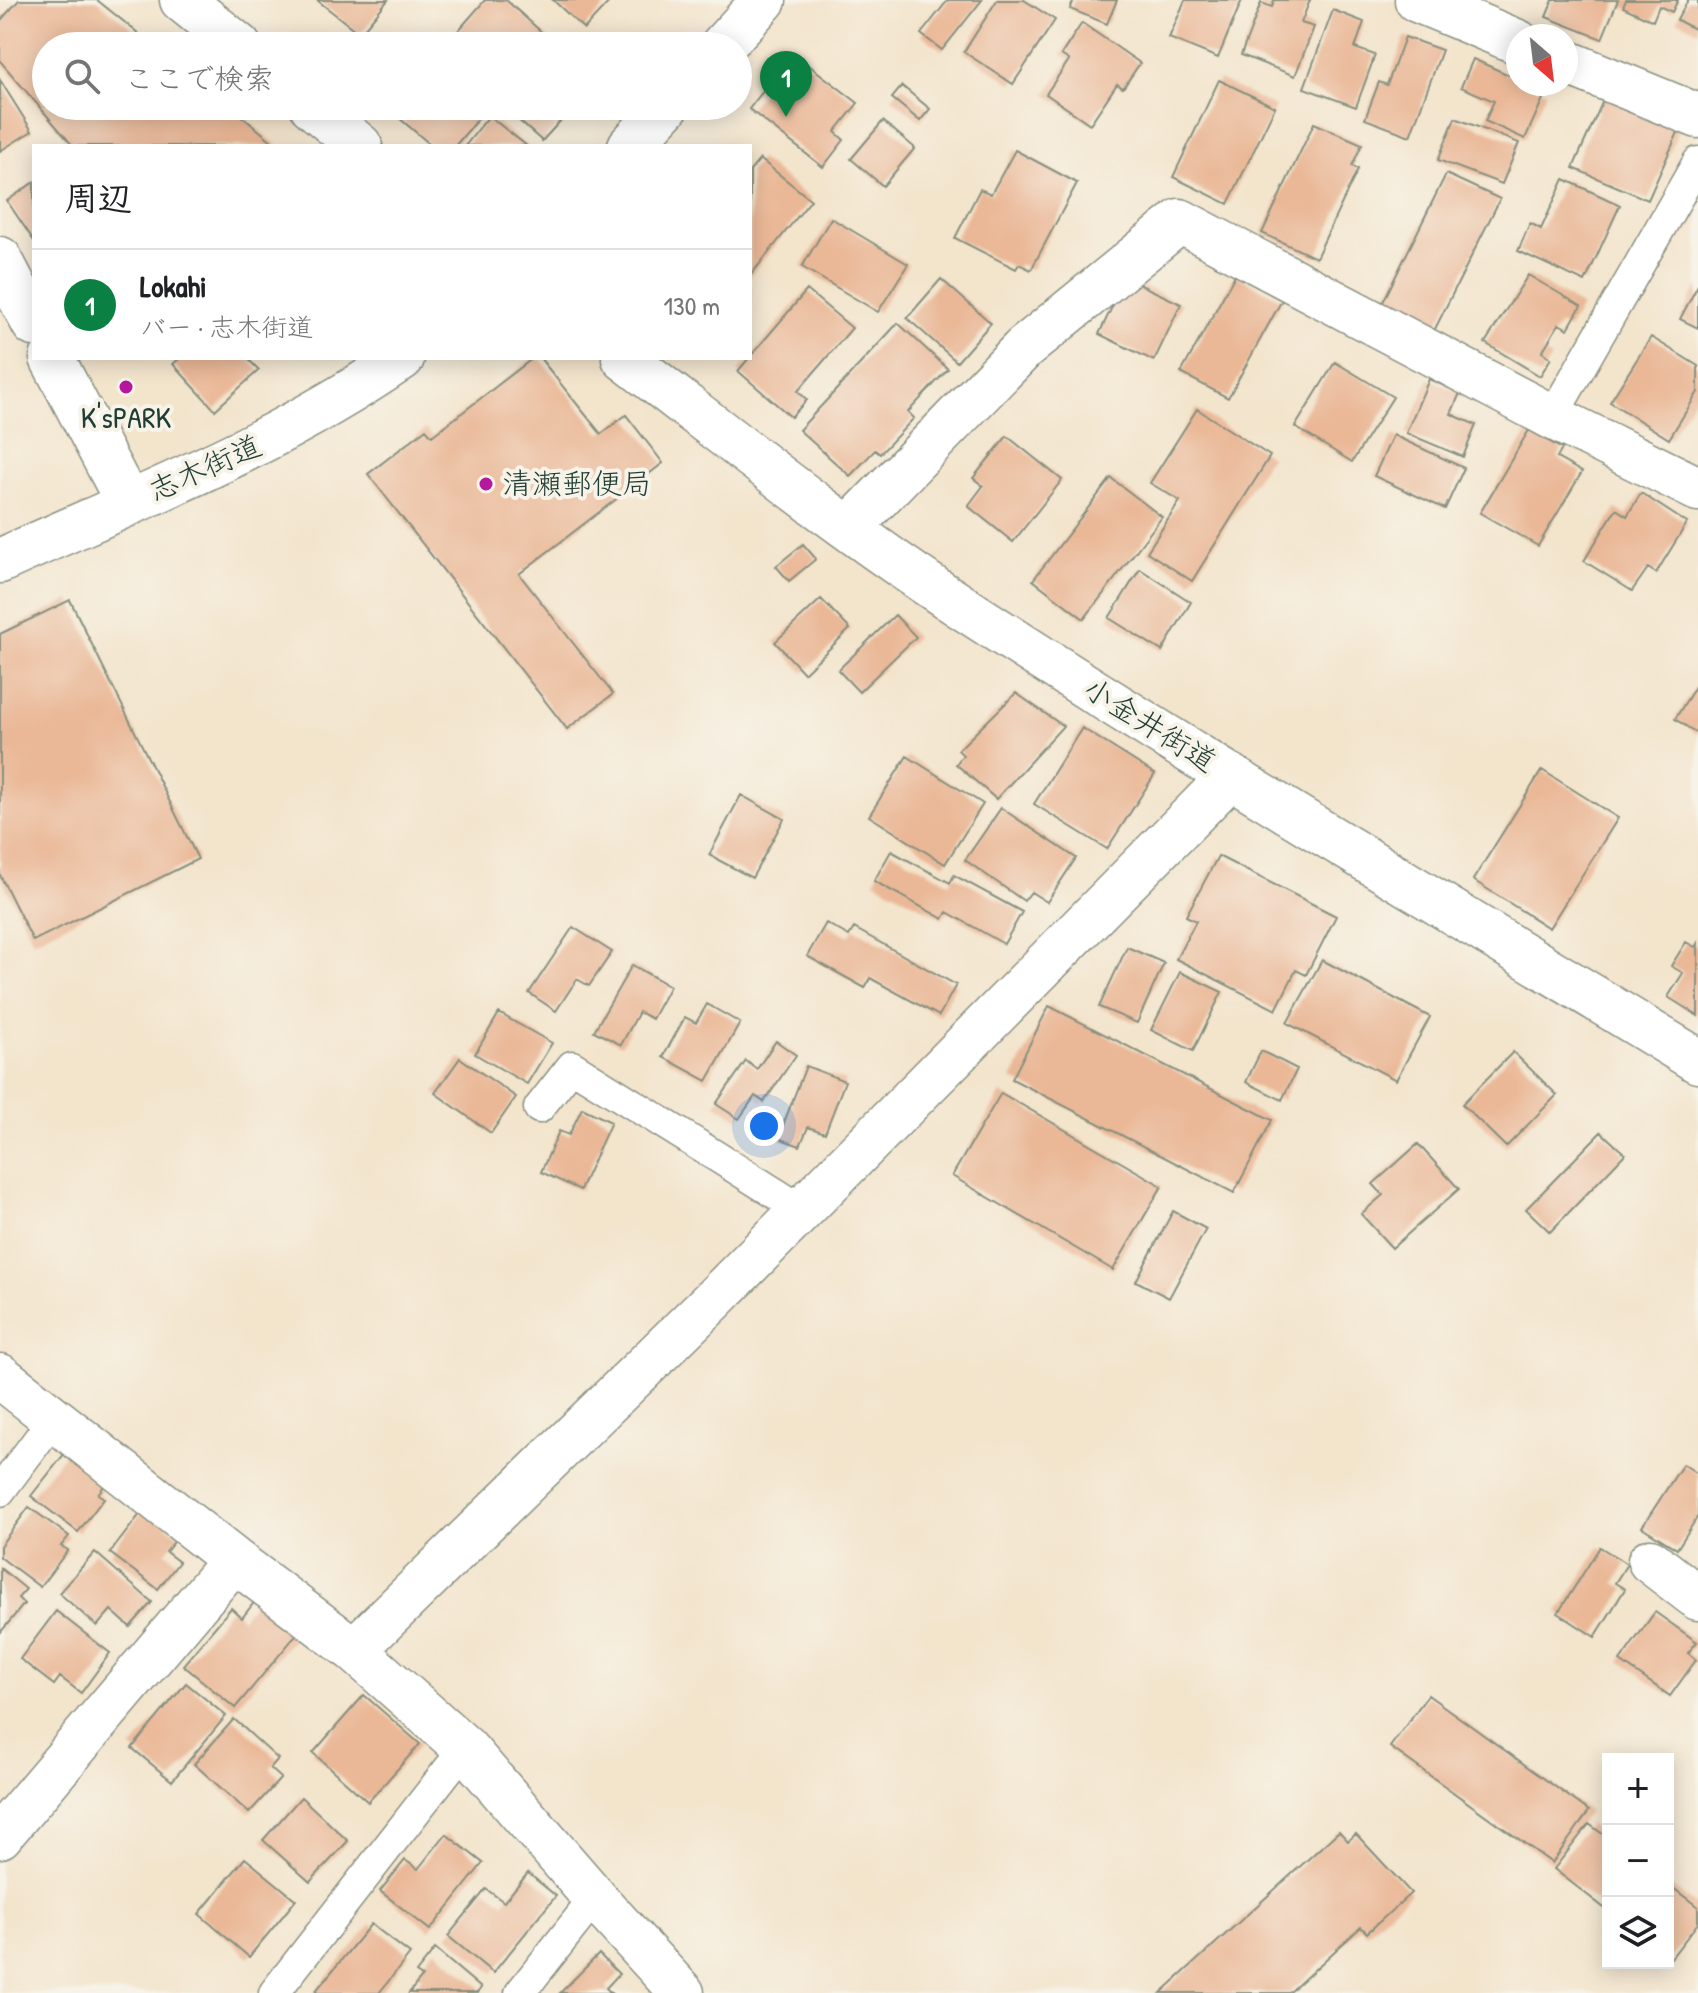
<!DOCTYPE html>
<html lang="ja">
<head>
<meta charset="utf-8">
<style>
	:root { --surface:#fff; --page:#f2f2f2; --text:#202124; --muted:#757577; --line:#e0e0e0; --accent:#0b8043 }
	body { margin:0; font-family:"Patrick Hand","Klee One",sans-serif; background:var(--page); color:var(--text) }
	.controls { position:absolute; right:24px; bottom:24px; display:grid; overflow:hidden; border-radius:0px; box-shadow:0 4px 20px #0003 }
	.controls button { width:72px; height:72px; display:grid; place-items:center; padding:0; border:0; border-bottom:2px solid var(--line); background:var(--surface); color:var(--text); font:40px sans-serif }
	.compass { position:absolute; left:1506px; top:24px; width:72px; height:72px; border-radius:50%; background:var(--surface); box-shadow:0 4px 20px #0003; rotate:152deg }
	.you { position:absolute; left:764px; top:1126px; width:28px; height:28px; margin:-20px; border:6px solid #fff; border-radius:50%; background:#1a73e8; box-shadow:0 0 0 12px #1a73e833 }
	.badge { display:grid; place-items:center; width:52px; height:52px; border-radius:50%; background:var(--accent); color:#fff; font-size:26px; font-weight:700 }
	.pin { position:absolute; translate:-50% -66px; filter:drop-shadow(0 2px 4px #0008) }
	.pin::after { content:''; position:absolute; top:42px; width:28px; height:24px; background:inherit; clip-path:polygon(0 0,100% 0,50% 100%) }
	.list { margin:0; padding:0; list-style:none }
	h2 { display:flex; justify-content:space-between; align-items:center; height:104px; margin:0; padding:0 32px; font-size:34px }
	h2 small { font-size:26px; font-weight:400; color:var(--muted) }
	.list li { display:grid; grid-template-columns:52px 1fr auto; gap:24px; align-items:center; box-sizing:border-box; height:112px; padding:0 32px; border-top:2px solid var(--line) }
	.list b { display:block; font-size:30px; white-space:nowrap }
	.list p { margin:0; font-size:26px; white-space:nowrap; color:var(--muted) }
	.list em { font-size:26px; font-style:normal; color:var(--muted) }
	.icon { flex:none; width:44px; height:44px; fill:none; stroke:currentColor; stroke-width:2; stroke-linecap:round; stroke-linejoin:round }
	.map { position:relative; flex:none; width:1698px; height:1993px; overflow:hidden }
	.search { position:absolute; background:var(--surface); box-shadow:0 4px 20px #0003; left:32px; top:32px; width:720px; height:88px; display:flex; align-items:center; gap:20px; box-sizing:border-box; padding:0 28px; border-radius:44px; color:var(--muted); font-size:30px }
	.panel { position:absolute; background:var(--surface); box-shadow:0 4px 20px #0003; left:32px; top:144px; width:720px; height:216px; border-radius:0px }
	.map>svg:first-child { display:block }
</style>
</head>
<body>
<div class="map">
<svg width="1698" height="1993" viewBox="0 0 1698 1993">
	<rect width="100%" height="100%" fill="#f7f3e8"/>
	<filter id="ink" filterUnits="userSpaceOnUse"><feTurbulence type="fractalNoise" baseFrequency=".0125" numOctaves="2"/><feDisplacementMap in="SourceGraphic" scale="16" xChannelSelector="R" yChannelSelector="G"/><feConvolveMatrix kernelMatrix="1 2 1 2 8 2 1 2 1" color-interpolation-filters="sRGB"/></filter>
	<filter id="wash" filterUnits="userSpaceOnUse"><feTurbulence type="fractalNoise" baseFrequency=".006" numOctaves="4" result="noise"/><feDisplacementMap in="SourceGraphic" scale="32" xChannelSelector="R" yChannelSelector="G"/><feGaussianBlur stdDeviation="1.8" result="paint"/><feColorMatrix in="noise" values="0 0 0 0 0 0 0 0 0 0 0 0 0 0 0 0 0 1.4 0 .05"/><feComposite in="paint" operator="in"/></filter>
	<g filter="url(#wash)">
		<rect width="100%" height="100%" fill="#f3e4cc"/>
		<g id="blocks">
			<path fill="#eab897" d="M 19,0 L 97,0 L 154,46 L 46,46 L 46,106 L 229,106 L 278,146 L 73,146 L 0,61 L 0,21 Z
				M 317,0 L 388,0 L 360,34 Z
				M 485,0 L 506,0 L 557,46 L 456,46 L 450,40 Z
				M 553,0 L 611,0 L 584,29 Z
				M 948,0 L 982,0 L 942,50 L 921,34 Z
				M 997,0 L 1024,0 L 1055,20 L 1013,84 L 964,52 Z
				M 1074,0 L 1117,0 L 1107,24 L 1070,9 Z
				M 1185,0 L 1242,0 L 1218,58 L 1169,38 Z
				M 1274,0 L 1310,0 L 1301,23 L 1314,27 L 1295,76 L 1241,55 L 1261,3 L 1272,7 Z
				M 1553,0 L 1618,0 L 1602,39 L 1546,17 Z
				M 1626,0 L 1678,0 L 1672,12 L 1659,6 L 1653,21 L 1623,7 Z
				M 1688,0 L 1698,0 L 1698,31 L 1677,20 Z
				M 1333,10 L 1364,22 L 1355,48 L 1375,55 L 1356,107 L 1304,88 Z
				M 1082,23 L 1140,63 L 1123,88 L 1117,84 L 1090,124 L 1046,94 L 1069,60 L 1061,55 Z
				M 1405,37 L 1442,50 L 1410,136 L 1365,119 L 1379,82 L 1387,85 Z
				M 793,53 L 858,103 L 835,132 L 844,140 L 823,167 L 749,109 Z
				M 1473,59 L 1518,79 L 1518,84 L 1529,84 L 1546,92 L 1525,139 L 1485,121 L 1494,101 L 1461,87 Z
				M 0,80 L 32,131 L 0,151 Z
				M 1219,80 L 1275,107 L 1228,204 L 1173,177 Z
				M 902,86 L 930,109 L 920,121 L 892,98 Z
				M 1609,87 L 1684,119 L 1648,200 L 1573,168 Z
				M 385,106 L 489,106 L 455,146 L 432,146 Z
				M 508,106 L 574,106 L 542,141 L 506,109 Z
				M 489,116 L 527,146 L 465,146 Z
				M 1455,118 L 1519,143 L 1502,184 L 1438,160 Z
				M 883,121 L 915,148 L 883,186 L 851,159 Z
				M 1314,123 L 1362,144 L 1352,166 L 1358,169 L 1316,258 L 1262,233 Z
				M 1015,150 L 1077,183 L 1031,270 L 1019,264 L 1016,269 L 955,238 L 980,189 L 991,194 Z
				M 760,159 L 811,200 L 750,276 L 750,171 Z
				M 1446,174 L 1500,199 L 1434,331 L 1381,306 Z
				M 1564,179 L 1620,205 L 1585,282 L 1518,251 L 1530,223 L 1541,229 Z
				M 34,182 L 34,241 L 7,201 Z
				M 831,218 L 908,264 L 878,312 L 802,267 Z
				M 1235,275 L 1282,300 L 1228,398 L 1181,373 Z
				M 1528,275 L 1581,306 L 1568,329 L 1559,324 L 1542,352 L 1551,358 L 1540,376 L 1485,343 Z
				M 1126,278 L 1181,304 L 1154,361 L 1099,334 Z
				M 941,279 L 991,323 L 957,362 L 907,318 Z
				M 1698,285 L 1698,328 L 1680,319 Z
				M 807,290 L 852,328 L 798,391 L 807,400 L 791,417 L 738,371 Z
				M 898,323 L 948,369 L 908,412 L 914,418 L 880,454 L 875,450 L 850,476 L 799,430 Z
				M 1651,337 L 1698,366 L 1698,392 L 1669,439 L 1610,402 Z
				M 180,358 L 247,358 L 259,370 L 215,410 L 173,364 Z
				M 533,358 L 540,358 L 601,434 L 626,415 L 663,463 L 519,574 L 613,694 L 567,729 L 368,474 L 426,429 L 432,436 Z
				M 1335,362 L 1393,397 L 1352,462 L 1295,427 Z
				M 1429,379 L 1460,393 L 1451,414 L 1476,425 L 1463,457 L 1406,433 Z
				M 1197,409 L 1270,456 L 1192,581 L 1147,552 L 1180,501 L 1150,483 Z
				M 1529,430 L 1562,449 L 1557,458 L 1582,472 L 1538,546 L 1480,513 Z
				M 1393,435 L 1464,468 L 1445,509 L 1374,476 Z
				M 1007,436 L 1062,480 L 1013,542 L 968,506 L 983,486 L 973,478 Z
				M 1111,478 L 1162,517 L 1084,619 L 1033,580 Z
				M 1641,493 L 1687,523 L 1656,573 L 1648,568 L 1632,591 L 1584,561 L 1616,509 L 1627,516 Z
				M 803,544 L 816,559 L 789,581 L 776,566 Z
				M 1140,569 L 1191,602 L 1162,651 L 1109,618 Z
				M 821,599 L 850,629 L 804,673 L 775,642 Z
				M 70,600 L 198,859 L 33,941 L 0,875 L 0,634 Z
				M 895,615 L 916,637 L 859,692 L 838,670 Z
				M 1698,682 L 1698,734 L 1675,719 Z
				M 1016,693 L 1063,726 L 996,799 L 956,764 L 963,755 L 958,750 Z
				M 1082,728 L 1155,774 L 1107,849 L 1034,804 Z
				M 907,756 L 983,804 L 945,864 L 869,816 Z
				M 1542,770 L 1618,818 L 1549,928 L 1473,880 Z
				M 741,795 L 784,819 L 752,878 L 709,855 Z
				M 1001,808 L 1076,858 L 1047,902 L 1031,892 L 1024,901 L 965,860 Z
				M 891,851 L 950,883 L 954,875 L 1022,912 L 1004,944 L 947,912 L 943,919 L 874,881 Z
				M 1218,856 L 1336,916 L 1306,975 L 1296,970 L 1276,1010 L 1176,959 L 1196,921 L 1186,916 Z
				M 826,923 L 849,936 L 854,928 L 956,985 L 939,1016 L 870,978 L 865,988 L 807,956 Z
				M 573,927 L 612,952 L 589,986 L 577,979 L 556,1011 L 529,993 Z
				M 1686,942 L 1695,947 L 1698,942 L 1698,1016 L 1668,997 L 1683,973 L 1671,966 Z
				M 1127,947 L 1164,963 L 1137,1023 L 1099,1007 Z
				M 1322,960 L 1430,1017 L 1396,1080 L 1287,1023 Z
				M 632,965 L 670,986 L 652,1019 L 639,1012 L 621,1045 L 594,1031 Z
				M 1180,972 L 1222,992 L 1193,1051 L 1151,1030 Z
				M 707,1004 L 740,1023 L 707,1081 L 663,1057 L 685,1017 L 696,1023 Z
				M 1049,1006 L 1272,1120 L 1234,1193 L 1012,1079 Z
				M 499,1013 L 552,1043 L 527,1084 L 475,1054 Z
				M 776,1041 L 796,1055 L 764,1102 L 755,1096 L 739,1119 L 716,1104 L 746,1061 L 757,1069 Z
				M 1261,1051 L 1297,1069 L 1282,1100 L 1246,1082 Z
				M 1513,1052 L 1557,1095 L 1506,1147 L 1462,1104 Z
				M 460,1058 L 516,1097 L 491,1133 L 435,1093 Z
				M 806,1066 L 845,1081 L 825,1133 L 808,1127 L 800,1146 L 778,1138 Z
				M 1001,1093 L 1162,1186 L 1113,1270 L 952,1176 Z
				M 582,1108 L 611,1122 L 580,1190 L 541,1172 L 559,1131 L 569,1135 Z
				M 1601,1132 L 1625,1154 L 1550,1232 L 1526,1209 Z
				M 1418,1144 L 1459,1189 L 1392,1248 L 1361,1214 L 1383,1195 L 1373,1184 Z
				M 1173,1211 L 1206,1229 L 1169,1298 L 1136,1281 Z
				M 69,1448 L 109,1479 L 98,1494 L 104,1498 L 78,1532 L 31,1496 Z
				M 1683,1464 L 1698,1474 L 1698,1516 L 1677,1549 L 1642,1527 Z
				M 29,1507 L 69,1536 L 61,1546 L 68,1550 L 40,1587 L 0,1557 L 0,1546 Z
				M 144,1509 L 179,1535 L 166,1552 L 179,1562 L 158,1589 L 110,1553 Z
				M 1600,1547 L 1627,1564 L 1615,1583 L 1625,1589 L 1595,1637 L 1558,1613 Z
				M 95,1552 L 152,1602 L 130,1627 L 111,1610 L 97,1626 L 59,1593 Z
				M 0,1568 L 26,1589 L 18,1598 L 24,1604 L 0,1633 Z
				M 256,1600 L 297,1634 L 235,1708 L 183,1665 L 231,1608 L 242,1618 Z
				M 56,1611 L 110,1653 L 81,1693 L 60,1677 L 54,1685 L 20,1659 Z
				M 1655,1612 L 1697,1642 L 1688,1653 L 1696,1660 L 1670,1696 L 1620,1661 Z
				M 186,1683 L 226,1716 L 172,1781 L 132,1748 Z
				M 364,1695 L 420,1744 L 368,1802 L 313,1753 Z
				M 1428,1695 L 1589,1811 L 1552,1863 L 1390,1747 Z
				M 234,1719 L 278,1759 L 270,1768 L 281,1778 L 249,1813 L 194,1764 Z
				M 301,1797 L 348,1841 L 310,1882 L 263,1840 Z
				M 1589,1824 L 1608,1838 L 1608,1911 L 1554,1869 Z
				M 1339,1831 L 1348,1841 L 1356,1834 L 1411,1893 L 1367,1933 L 1361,1927 L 1289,1993 L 1161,1993 Z
				M 446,1834 L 483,1863 L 430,1930 L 380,1891 L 405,1860 L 418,1869 Z
				M 245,1858 L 296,1900 L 249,1957 L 199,1914 Z
				M 528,1873 L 556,1896 L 493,1973 L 448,1936 L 486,1889 L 504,1902 Z
				M 1668,1884 L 1698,1907 L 1698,1923 L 1671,1958 L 1668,1956 Z
				M 371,1924 L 410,1954 L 379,1993 L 314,1993 Z
				M 435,1949 L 481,1988 L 477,1993 L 409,1993 L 422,1977 L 416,1973 Z
				M 599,1954 L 619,1974 L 606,1988 L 611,1993 L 560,1993 Z"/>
		</g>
	</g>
	<g filter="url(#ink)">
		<use href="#blocks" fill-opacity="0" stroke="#899080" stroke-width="2"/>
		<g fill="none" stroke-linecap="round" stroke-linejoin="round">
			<defs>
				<path id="lane" d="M 1552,417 L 1698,162
					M 539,1108 L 572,1066 L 802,1210
					M 0,1491 L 55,1417
					M 274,1993 L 465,1748
					M 520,1993 L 595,1898"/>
				<path id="street" d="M 1417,0 L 1518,42
					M 1566,62 L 1698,116
					M 0,259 L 34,324
					M 52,358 L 128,503
					M 849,528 L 1023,349 L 1180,221 L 1552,417 L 1698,489
					M 0,1376 L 234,1560 L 354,1650 L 465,1748 L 595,1898 L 682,1993
					M 1650,1561 L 1698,1598
					M 354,1650 L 715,1298 L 1231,776
					M 0,1836 L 234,1560"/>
				<path id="primary" d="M 182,0 L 239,46
					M 722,46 L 764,0
					M 312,106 L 360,146
					M 630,146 L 667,106
					M 624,358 C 733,441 841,528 956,603 C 1200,762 1450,909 1698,1061
					M 0,561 C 136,499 278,444 402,358"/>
			</defs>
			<use href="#lane" stroke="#899080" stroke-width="33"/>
			<use href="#street" stroke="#899080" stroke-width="47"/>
			<use href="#primary" stroke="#899080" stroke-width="47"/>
			<use href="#lane" stroke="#fff" stroke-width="30"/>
			<use href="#street" stroke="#fff" stroke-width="44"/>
			<use href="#primary" stroke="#fff" stroke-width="44"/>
		</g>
	</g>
	<g fill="#b5179e" stroke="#f7f3e8" stroke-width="3">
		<circle cx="126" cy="387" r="8"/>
		<circle cx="486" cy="484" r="8"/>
	</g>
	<g text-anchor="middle" stroke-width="8" stroke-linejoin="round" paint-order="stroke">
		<g font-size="30" fill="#1f3d34" stroke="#f7f3e8">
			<text x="126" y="428">K'sPARK</text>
			<text x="502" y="494" text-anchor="start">清瀬郵便局</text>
		</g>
		<g font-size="30" fill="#1f3d34" stroke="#f7f3e8">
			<text transform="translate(205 468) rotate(-24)" y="10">志木街道</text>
			<text transform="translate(1150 725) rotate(32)" y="10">小金井街道</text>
		</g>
	</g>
</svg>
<div class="controls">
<button>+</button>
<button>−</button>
<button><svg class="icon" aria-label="layers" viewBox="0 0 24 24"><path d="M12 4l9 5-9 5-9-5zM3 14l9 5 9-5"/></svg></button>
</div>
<svg class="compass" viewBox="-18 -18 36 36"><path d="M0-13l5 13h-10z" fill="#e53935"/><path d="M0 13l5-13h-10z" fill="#757577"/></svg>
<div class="you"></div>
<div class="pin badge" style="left:786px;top:117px">1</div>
<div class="search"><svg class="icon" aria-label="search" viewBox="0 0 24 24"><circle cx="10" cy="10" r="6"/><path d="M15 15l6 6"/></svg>ここで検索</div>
<section class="panel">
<h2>周辺<small></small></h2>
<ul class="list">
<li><span class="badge">1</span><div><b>Lokahi</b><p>バー · 志木街道</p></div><em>130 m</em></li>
</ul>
</section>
</div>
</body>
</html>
